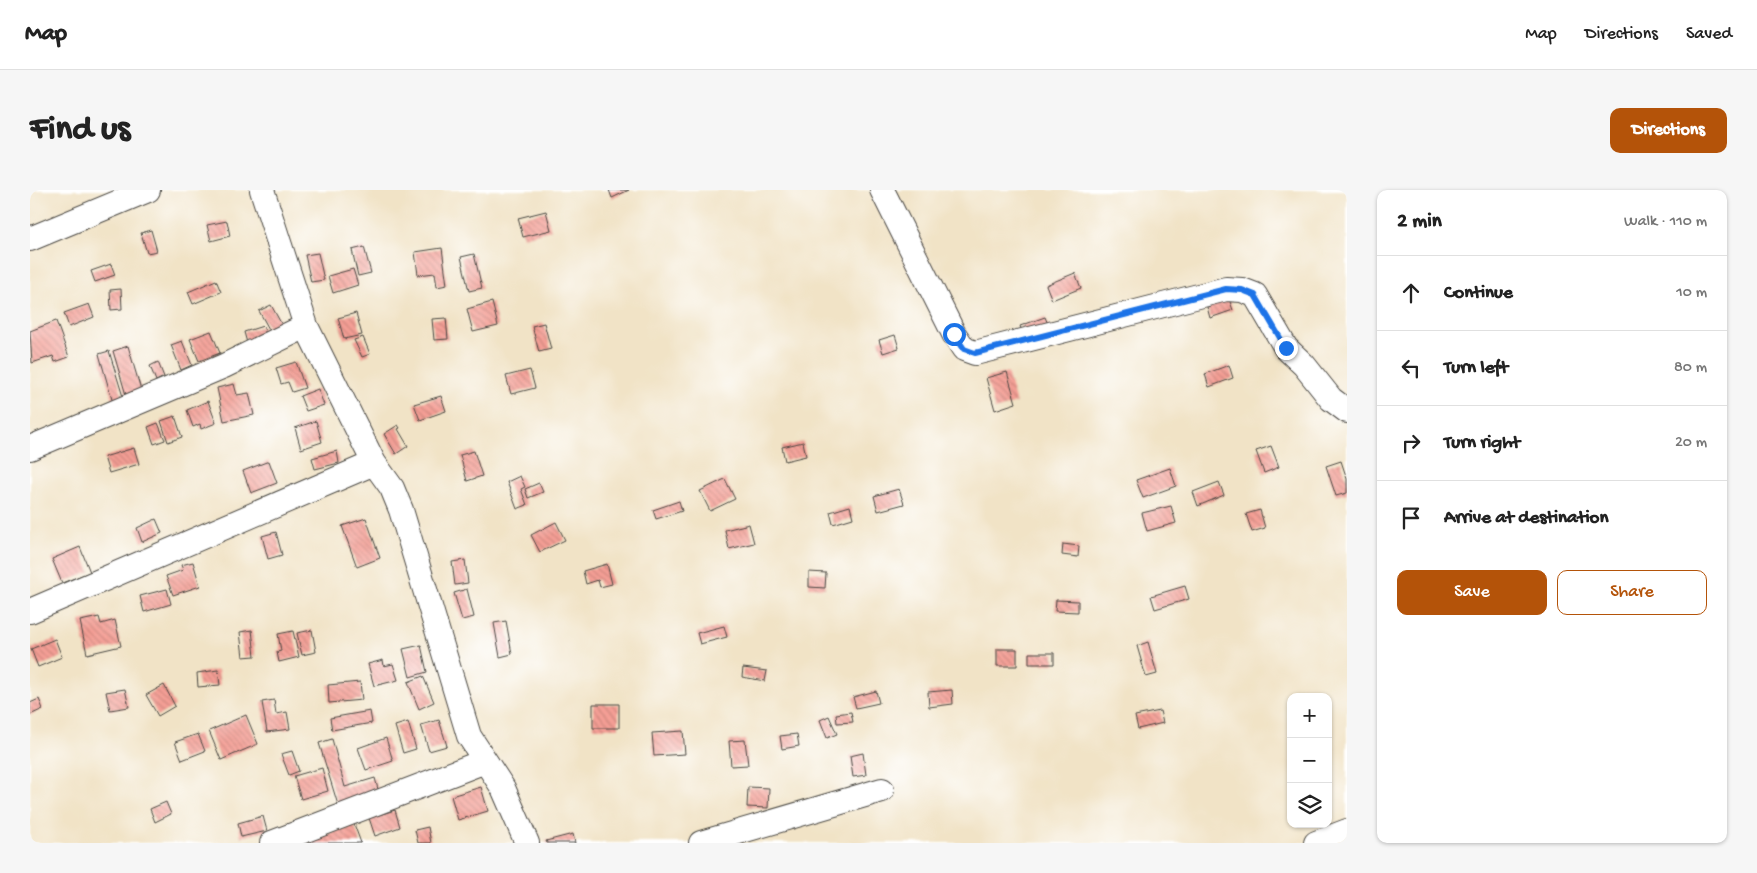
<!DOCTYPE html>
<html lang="en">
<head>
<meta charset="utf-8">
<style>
	:root { --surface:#fff; --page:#f6f6f6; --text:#222; --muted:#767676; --line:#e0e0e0; --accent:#b45309 }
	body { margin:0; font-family:"Gochi Hand",sans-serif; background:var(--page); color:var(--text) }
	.controls { position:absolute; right:15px; bottom:15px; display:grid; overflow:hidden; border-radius:10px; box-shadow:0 1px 4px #0004 }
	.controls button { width:45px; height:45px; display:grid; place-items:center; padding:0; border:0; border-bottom:1px solid var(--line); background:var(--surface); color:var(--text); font:25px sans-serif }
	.stop { position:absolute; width:15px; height:15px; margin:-11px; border:4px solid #1a73e8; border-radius:50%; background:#fff }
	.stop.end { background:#1a73e8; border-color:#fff; box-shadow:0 1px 5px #0008 }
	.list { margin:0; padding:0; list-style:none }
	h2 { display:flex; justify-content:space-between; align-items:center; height:65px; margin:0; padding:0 20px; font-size:21px }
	h2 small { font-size:16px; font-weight:400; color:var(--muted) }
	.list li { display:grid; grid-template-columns:32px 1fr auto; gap:15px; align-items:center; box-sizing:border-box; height:75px; padding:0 20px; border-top:1px solid var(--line) }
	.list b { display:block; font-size:19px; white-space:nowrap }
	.list em { font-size:16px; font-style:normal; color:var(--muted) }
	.actions { display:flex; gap:10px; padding:15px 20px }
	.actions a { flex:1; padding:11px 0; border:1px solid var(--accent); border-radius:10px; text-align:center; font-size:18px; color:var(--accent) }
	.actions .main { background:var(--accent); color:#fff }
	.icon { flex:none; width:28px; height:28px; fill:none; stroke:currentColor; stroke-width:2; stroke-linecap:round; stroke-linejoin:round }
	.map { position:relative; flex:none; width:1317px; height:653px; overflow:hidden; border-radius:10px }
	header { display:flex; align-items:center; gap:30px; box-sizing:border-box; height:70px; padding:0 25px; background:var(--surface); border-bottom:1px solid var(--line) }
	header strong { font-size:24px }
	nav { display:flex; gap:28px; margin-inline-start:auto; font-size:18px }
	.intro { display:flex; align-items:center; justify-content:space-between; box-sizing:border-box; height:120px; padding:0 30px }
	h1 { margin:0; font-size:35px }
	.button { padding:12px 22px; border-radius:10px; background:var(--accent); color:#fff; font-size:18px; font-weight:700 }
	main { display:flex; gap:30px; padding:0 30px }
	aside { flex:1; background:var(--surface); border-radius:10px; box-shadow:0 1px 4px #0004 }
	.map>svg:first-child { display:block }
</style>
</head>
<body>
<header>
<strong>Map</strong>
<nav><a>Map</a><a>Directions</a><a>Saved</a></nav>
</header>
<div class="intro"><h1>Find us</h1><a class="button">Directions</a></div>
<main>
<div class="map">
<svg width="1317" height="653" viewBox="0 0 1317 653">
	<defs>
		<pattern id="building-back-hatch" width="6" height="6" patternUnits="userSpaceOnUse" patternTransform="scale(1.25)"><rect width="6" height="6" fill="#f59f95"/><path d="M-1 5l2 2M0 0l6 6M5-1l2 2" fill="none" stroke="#c7827a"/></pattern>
	</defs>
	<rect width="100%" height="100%" fill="#fff"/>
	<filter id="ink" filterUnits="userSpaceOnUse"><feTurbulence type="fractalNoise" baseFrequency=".02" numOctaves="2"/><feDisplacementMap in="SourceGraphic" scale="10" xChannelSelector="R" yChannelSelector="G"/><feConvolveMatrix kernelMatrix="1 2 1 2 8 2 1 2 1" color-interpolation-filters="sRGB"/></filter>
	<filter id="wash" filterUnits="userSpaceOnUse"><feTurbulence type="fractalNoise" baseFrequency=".0096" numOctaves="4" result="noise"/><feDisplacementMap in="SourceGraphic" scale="20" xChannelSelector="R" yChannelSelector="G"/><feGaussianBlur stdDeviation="1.12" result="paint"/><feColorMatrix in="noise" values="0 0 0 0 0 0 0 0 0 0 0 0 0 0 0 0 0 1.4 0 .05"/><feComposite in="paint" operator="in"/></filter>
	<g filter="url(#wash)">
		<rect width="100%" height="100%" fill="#f1e3c6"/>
		<g id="blocks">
			<path fill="url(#building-back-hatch)" d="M 579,0 L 599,0 L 582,8 Z
				M 516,21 L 521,40 L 493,47 L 488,28 Z
				M 197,31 L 200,46 L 181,51 L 177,35 Z
				M 121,40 L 127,61 L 117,63 L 111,43 Z
				M 334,57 L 341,83 L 328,86 L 322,60 Z
				M 412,58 L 417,95 L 407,97 L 405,83 L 388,85 L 385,62 Z
				M 288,63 L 294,90 L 281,92 L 275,65 Z
				M 444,64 L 452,98 L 439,101 L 431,67 Z
				M 81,74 L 85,85 L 65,92 L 61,81 Z
				M 323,79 L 328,95 L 303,103 L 298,86 Z
				M 1045,83 L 1051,98 L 1022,110 L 1016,95 Z
				M 186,90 L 191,102 L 163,114 L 158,102 Z
				M 91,99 L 92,119 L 81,120 L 80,100 Z
				M 1199,109 L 1203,120 L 1180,128 L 1177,117 Z
				M 462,112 L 468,136 L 443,142 L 437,119 Z
				M 59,114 L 64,127 L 39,137 L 34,123 Z
				M 241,115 L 252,135 L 240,141 L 229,121 Z
				M 326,123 L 332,145 L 314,149 L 308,128 Z
				M 1015,127 L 1020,139 L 995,148 L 990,136 Z
				M 416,128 L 418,149 L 404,150 L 402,129 Z
				M 26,131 L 39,167 L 25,172 L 23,166 L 2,173 L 0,141 Z
				M 514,133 L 521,159 L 509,162 L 502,136 Z
				M 233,136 L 237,147 L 217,153 L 214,142 Z
				M 181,141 L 190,163 L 169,171 L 160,149 Z
				M 865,145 L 869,158 L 853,163 L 849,150 Z
				M 333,147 L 340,164 L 332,167 L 324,150 Z
				M 152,151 L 162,175 L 151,180 L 141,155 Z
				M 98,156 L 111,200 L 96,205 L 83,161 Z
				M 79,161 L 94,210 L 83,213 L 69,164 Z
				M 128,172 L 134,187 L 126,191 L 120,176 Z
				M 266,172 L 275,198 L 262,202 L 258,192 L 251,194 L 246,178 Z
				M 1199,175 L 1203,188 L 1179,197 L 1175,184 Z
				M 500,180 L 505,198 L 481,204 L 476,186 Z
				M 977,182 L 986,213 L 965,220 L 956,188 Z
				M 204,194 L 207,205 L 219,203 L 224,225 L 194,231 L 187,198 Z
				M 288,199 L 294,215 L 276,221 L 270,206 Z
				M 411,206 L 416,221 L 390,230 L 384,214 Z
				M 178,211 L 186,233 L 171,239 L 170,234 L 163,237 L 157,220 Z
				M 145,226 L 152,247 L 138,252 L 131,231 Z
				M 286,231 L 292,252 L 271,259 L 265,238 Z
				M 128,233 L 135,250 L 124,254 L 118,237 Z
				M 368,235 L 370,238 L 368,239 L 378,256 L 366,264 L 354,244 Z
				M 773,252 L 776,266 L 755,271 L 752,257 Z
				M 1241,256 L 1249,277 L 1234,283 L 1226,261 Z
				M 104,258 L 109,274 L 79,283 L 74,267 Z
				M 307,261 L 309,273 L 285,279 L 282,268 Z
				M 444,261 L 452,286 L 437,291 L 430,265 Z
				M 239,271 L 247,293 L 221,303 L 213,281 Z
				M 1311,271 L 1317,289 L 1317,303 L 1306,306 L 1296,276 Z
				M 1140,278 L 1146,296 L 1113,308 L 1106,290 Z
				M 490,286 L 495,297 L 491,299 L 497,315 L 487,319 L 477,292 Z
				M 695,289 L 705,309 L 680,321 L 670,301 Z
				M 1189,292 L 1194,305 L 1168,316 L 1163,302 Z
				M 509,293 L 513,302 L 498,308 L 495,299 Z
				M 869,299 L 874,314 L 848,321 L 844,306 Z
				M 649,311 L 652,321 L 626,329 L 623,320 Z
				M 820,316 L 823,328 L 803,334 L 800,322 Z
				M 1141,316 L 1146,333 L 1117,341 L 1112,323 Z
				M 1230,320 L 1235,338 L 1222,342 L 1216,324 Z
				M 336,328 L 350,368 L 327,377 L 312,336 Z
				M 126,329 L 132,343 L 112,352 L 107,338 Z
				M 526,332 L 535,350 L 510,362 L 501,345 Z
				M 719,334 L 724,353 L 699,359 L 695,340 Z
				M 246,342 L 252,365 L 238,369 L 232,346 Z
				M 1033,354 L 1049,356 L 1048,367 L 1032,365 Z
				M 50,357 L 60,382 L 32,393 L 22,369 Z
				M 435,370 L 438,393 L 425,395 L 422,372 Z
				M 163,372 L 170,396 L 143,405 L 136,386 L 153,380 L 151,375 Z
				M 577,374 L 582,394 L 570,397 L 568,390 L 556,394 L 553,381 Z
				M 779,382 L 796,383 L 795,398 L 779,397 Z
				M 1155,396 L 1159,409 L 1125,419 L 1121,406 Z
				M 137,399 L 141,414 L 114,422 L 110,406 Z
				M 437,399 L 444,427 L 432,430 L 424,403 Z
				M 1026,410 L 1048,411 L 1048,422 L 1025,421 Z
				M 69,427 L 71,434 L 85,430 L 91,456 L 57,464 L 50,431 Z
				M 476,431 L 482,464 L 470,467 L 464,433 Z
				M 694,436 L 697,447 L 670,454 L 667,443 Z
				M 222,440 L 225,466 L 213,467 L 210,442 Z
				M 282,440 L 286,462 L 272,465 L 267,443 Z
				M 263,441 L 269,467 L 249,472 L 247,462 L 251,461 L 248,444 Z
				M 25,449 L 32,467 L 8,477 L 1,459 Z
				M 1118,452 L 1127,484 L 1116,487 L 1107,456 Z
				M 391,455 L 397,482 L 380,487 L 373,459 Z
				M 967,459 L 987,459 L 987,476 L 967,476 Z
				M 999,463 L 1024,463 L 1024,474 L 999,474 Z
				M 353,470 L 354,476 L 363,474 L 368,490 L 344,496 L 338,474 Z
				M 713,478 L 737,481 L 735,491 L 712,487 Z
				M 188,480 L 190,495 L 168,497 L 167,483 Z
				M 393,486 L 404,512 L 389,519 L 378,492 Z
				M 330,492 L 332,510 L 299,513 L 298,495 Z
				M 134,495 L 145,516 L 128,526 L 116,505 Z
				M 95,499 L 99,517 L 80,520 L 76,502 Z
				M 922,500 L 923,514 L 899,517 L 898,502 Z
				M 846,501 L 849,513 L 826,518 L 823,507 Z
				M 9,509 L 13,519 L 0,525 L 0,513 Z
				M 244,510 L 246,524 L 257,522 L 260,539 L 237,542 L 232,512 Z
				M 563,514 L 589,514 L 589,538 L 563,538 Z
				M 340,521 L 342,533 L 302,540 L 300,528 Z
				M 1130,521 L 1133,533 L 1108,539 L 1105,526 Z
				M 821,522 L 823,532 L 807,533 L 806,524 Z
				M 216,525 L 228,554 L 191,570 L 179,541 Z
				M 799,526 L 807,544 L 797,548 L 790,530 Z
				M 409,530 L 417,556 L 399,561 L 391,535 Z
				M 378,532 L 386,559 L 373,563 L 365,536 Z
				M 653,541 L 655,564 L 624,566 L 622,543 Z
				M 168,544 L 175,561 L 152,570 L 145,552 Z
				M 767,544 L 769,556 L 752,559 L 750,546 Z
				M 356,548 L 363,571 L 336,580 L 328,558 Z
				M 302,549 L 315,597 L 345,588 L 349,603 L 308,615 L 289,553 Z
				M 715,550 L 718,575 L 701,576 L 699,551 Z
				M 262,561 L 269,581 L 259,585 L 251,564 Z
				M 833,563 L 836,585 L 823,587 L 820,566 Z
				M 292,578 L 298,601 L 271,609 L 264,586 Z
				M 451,597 L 458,621 L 428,630 L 421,606 Z
				M 718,597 L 739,598 L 738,618 L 717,617 Z
				M 136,612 L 141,624 L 125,632 L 120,619 Z
				M 365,620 L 370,637 L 345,646 L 339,628 Z
				M 233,626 L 237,641 L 211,647 L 208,633 Z
				M 324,634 L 331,653 L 282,653 L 281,650 Z
				M 398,637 L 401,653 L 388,653 L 385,640 Z
				M 543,644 L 545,653 L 517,653 L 516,651 Z"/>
		</g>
	</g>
	<g filter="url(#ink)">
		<use href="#blocks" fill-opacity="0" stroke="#494742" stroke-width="1"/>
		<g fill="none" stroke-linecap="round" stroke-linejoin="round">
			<defs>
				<path id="street" d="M 232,0 L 276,136 L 344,273 L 362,298 L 371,320 L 439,546 L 473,598 L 497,653
					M 852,0 L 924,144 L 934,159 L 945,163 L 1196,99 L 1212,100 L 1225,105 L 1256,158 L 1274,175 L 1301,209 L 1317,221
					M 0,49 L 118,0
					M 0,258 L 194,176 L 276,136
					M 0,421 L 344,273
					M 242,653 L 455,571
					M 671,653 L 852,600
					M 1286,653 L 1317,641"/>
			</defs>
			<use href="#street" stroke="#494742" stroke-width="26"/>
			<use href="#street" stroke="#fff" stroke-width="24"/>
		</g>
	</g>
	<g fill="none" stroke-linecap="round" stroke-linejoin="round" filter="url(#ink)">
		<path stroke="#1a73e8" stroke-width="6" d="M 924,144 L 934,159 L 945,163 L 1196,99 L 1212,100 L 1225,105 L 1256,158"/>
	</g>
</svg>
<div class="controls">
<button>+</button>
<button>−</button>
<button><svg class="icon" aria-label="layers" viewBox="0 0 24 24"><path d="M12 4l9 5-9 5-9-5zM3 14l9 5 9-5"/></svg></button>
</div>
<div class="stop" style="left:924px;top:144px"></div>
<div class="stop end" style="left:1256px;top:158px"></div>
</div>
<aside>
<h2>2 min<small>Walk · 110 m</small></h2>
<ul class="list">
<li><svg class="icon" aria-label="ahead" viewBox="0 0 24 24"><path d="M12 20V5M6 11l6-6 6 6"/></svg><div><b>Continue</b></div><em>10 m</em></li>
<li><svg class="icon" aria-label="left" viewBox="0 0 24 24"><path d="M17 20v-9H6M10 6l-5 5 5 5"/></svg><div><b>Turn left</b></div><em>80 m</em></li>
<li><svg class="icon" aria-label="right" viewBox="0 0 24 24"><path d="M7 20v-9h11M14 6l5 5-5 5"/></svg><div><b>Turn right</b></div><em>20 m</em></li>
<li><svg class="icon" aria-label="arrive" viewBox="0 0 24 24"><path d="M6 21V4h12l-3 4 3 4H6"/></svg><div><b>Arrive at destination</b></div></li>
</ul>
<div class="actions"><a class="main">Save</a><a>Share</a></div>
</aside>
</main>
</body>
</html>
